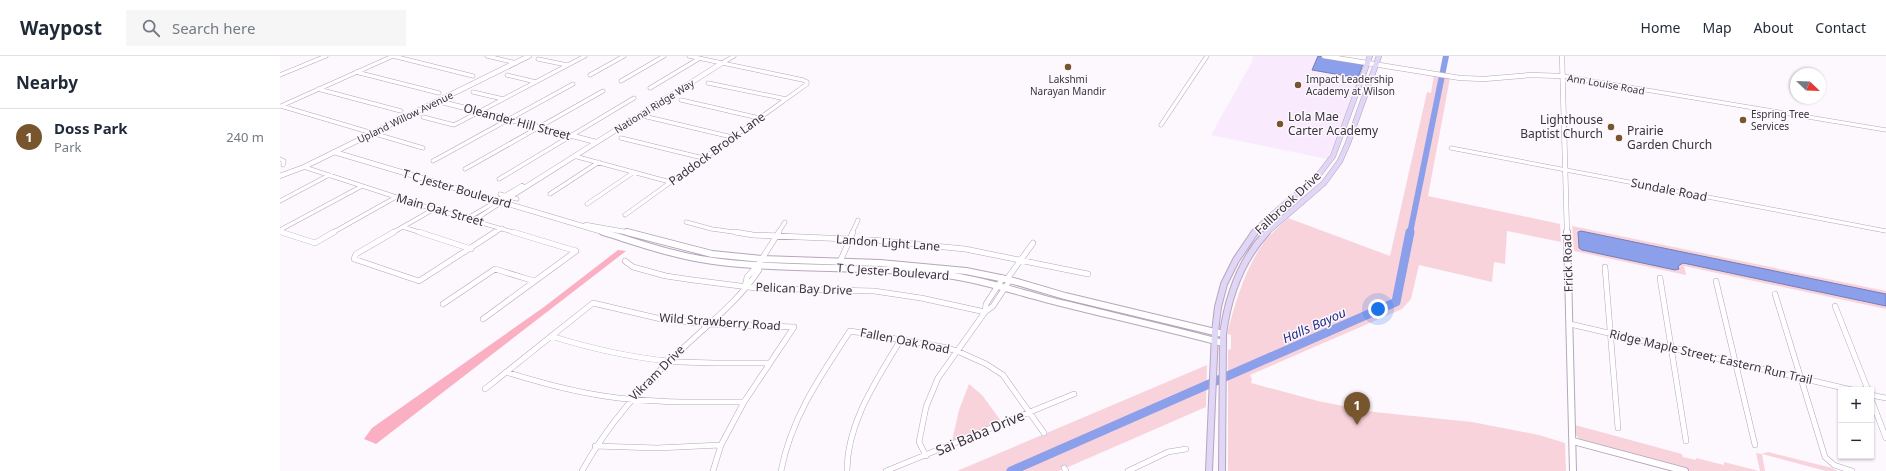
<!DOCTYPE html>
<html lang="en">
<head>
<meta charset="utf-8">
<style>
	:root { --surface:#fff; --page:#f6f6f7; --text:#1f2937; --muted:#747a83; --line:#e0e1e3; --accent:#77552d }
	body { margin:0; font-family:"Noto Sans",sans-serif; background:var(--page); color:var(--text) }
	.controls { position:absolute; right:12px; bottom:12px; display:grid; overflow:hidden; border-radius:0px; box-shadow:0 1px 3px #0004 }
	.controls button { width:36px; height:36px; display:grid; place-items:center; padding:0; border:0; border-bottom:1px solid var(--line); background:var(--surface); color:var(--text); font:20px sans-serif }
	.compass { position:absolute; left:1510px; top:12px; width:36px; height:36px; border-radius:50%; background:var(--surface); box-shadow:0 1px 3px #0004; rotate:113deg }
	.you { position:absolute; left:1098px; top:253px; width:14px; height:14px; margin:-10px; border:3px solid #fff; border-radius:50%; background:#1a73e8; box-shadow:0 0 0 6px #1a73e833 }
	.badge { display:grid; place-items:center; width:26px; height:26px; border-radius:50%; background:var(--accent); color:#fff; font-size:13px; font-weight:700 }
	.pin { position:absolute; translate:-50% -33px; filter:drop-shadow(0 1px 2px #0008) }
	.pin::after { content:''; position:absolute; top:21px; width:14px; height:12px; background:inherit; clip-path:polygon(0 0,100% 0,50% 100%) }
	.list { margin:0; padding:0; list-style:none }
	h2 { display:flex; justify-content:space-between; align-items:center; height:52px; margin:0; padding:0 16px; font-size:17px }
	h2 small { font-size:13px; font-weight:400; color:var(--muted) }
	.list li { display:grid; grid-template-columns:26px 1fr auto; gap:12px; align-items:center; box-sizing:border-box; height:56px; padding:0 16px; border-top:1px solid var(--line) }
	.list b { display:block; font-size:15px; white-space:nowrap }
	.list p { margin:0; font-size:13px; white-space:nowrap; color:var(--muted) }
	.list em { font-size:13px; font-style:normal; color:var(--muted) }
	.icon { flex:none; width:22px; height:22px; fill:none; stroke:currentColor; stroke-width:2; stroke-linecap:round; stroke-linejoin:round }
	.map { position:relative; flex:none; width:1606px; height:415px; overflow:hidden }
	header { display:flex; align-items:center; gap:24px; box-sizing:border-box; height:56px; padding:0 20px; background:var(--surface); border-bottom:1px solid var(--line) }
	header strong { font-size:19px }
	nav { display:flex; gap:22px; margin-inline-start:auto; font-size:14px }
	.search { width:280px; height:36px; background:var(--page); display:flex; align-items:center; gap:10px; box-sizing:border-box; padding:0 14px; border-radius:0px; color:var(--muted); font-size:15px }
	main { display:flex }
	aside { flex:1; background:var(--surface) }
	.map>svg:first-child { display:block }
</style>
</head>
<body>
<header>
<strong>Waypost</strong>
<div class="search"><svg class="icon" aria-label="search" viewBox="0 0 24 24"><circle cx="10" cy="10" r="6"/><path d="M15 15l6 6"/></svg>Search here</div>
<nav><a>Home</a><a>Map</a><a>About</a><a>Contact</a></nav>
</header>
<main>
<aside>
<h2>Nearby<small></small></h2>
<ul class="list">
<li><span class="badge">1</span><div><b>Doss Park</b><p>Park</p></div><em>240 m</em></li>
</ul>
</aside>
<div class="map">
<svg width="1606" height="415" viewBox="0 0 1606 415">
	<rect width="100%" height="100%" fill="#fcf8fe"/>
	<path fill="#f9eafe" d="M 974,0 L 1038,0 L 1033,14 L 1078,22 L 1054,88 L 1047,103 L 931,79 L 972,6 L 971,6 Z"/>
	<path fill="#f9d3dc" d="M 1154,19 L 1170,22 L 1148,140 L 1280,168 L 1281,186 L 1227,175 L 1225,208 L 1214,206 L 1212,226 L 1139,209 L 1131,243 L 1122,253 L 970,319 L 972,323 L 971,327 L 1038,345 L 1094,356 L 1192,366 L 1259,379 L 1285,387 L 1286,415 L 948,415 L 948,294 L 951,293 L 951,279 L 947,278 C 955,247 964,216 982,189 C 989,179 999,171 1008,162 L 1110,200 L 1147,36 L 1151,37 Z
		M 1292,170 L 1606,235 L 1606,253 L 1404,210 L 1406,219 L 1294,195 Z
		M 927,309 L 926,351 L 779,415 L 677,415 Z
		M 689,328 L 702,339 L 721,365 L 672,385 L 679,354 Z
		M 1295,369 L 1402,398 L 1403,401 L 1416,404 L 1416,402 L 1444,409 L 1444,406 L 1479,415 L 1411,415 L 1302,386 L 1296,379 Z
		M 1488,396 L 1552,412 L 1557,415 L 1546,415 L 1482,398 L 1485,415 L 1480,415 L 1476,397 L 1481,398 Z"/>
	<path fill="#faafc3" d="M 338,194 L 346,195 L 96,388 L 84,383 L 92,372 L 264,251 Z"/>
	<path fill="#8c9feb" stroke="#737eb6" d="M 1038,0 L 1083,8 L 1078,22 L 1032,14 Z
		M 1301,175 L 1606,238 L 1606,250 L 1403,207 L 1398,210 L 1399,213 L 1395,214 L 1302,194 L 1299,192 L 1298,176 Z"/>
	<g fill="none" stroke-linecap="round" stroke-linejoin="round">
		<path stroke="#8c9feb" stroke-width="6" d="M 1130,177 L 1166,0"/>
		<path stroke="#8c9feb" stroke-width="9" d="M 731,415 L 1116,246 L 1130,176"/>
		<defs>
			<path id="minor-far1" d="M 113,0 L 1,50 L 143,92
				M 113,0 L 193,20
				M 207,0 L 236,7
				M 258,3 L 287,9
				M 442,7 L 454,0
				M 76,16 L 159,37
				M 0,19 L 46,0
				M 227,19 L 256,26
				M 310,19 L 344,0
				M 1282,20 L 1606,74
				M 341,25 L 384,0
				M 428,27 L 506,43
				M 370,32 L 420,2
				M 38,33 L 121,55
				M 193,36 L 223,43
				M 401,44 L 479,62
				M 359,59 L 452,81
				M 143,61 L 174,69 L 305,0
				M 881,69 L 927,0
				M 341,82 L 423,102
				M 1171,92 L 1606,175
				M 294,100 L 390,126
				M 0,103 L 4,105 L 3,109
				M 153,105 L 293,28
				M 24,111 L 150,152 L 236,177
				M 185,113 L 323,35
				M 219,123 L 354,42
				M 220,138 L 237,143
				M 270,138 L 319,106
				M 0,145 L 49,119
				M 307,148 L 354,116
				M 345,159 L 527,28 L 527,26 L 523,24 L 409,0
				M 188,162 L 217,145
				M 194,164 L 222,146
				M 406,166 L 432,173 L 461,177
				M 123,171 L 142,177
				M 0,174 L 82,130
				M 0,176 L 4,177
				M 52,177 L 116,141
				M 112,177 L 154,153
				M 214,177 L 222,172
				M 498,177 L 505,166
				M 572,177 L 578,164"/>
			<path id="minor" d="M 1,176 L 35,187 L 54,176
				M 114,176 L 76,198 L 74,203 L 139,225 L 215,176
				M 139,176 L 191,193
				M 233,176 L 296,195
				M 455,176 L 473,179 L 593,184 L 685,193 L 808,218
				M 345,205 L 353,211 L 386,220 L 413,224 L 476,232 L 594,235 L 641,242 L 705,256
				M 559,208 L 573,176
				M 1325,211 L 1338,372
				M 1380,222 L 1406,385
				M 727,223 L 753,187
				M 1436,225 L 1475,389
				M 465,231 L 467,221 L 478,209 L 499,176
				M 1495,238 L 1545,401 L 1554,409 L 1572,415
				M 163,248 L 215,213 L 254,225
				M 1555,250 L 1588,334
				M 705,256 L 706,248 L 723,222
				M 203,263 L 296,195
				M 1290,268 L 1572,334
				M 271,280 C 309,292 348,301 388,305 C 421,308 455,307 489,307
				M 226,316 C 258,326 290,335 324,340 C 370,347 417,346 464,346
				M 205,333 L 313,247 L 381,263 L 429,268 L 514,271
				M 1591,339 L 1606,342
				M 1591,343 L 1606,382
				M 315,390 L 377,392 L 441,389
				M 646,400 L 639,386 L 646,351 L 658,322 L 705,256 L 713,250 L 730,224
				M 784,412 L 786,415
				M 302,415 C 328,368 361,331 400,295 C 427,269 458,246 479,214 L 478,209
				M 433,415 L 441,389 L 464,346 L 514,271
				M 501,415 C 511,362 541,319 570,275 L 663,291 L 677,295 L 706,308 L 723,319 L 764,377
				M 567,415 C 567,366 597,324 621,283
				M 606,415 L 794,338
				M 848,415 L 888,396 L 906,393"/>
			<path id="tertiary-far1" d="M 1044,0 L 1180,22 L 1204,23 L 1251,19 L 1282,20
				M 1282,0 L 1287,177
				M 158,45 L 316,86
				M 54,96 L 326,177
				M 0,120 L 24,111 L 249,0
				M 217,145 L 242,130
				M 222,146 L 442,7
				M 306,169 L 351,177"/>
			<path id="tertiary" d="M 323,176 C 359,187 395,200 433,205 C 508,215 584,209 659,218 C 702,223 743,238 785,248 C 838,261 891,273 943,287
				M 347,176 L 432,198 L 482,203 L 600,207 L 686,215 L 730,224 L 785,240 L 943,278
				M 1287,176 L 1293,415
				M 1293,385 L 1405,415"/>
			<path id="secondary-far1" d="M 974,177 L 986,164 L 1037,121 L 1053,100 L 1090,0
				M 986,177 L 1044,127 L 1060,105 L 1068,87 L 1099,0"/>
			<path id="secondary" d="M 929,415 L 935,276 L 938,251 L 944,228 L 956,204 L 975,176
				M 942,415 L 943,278 C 948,241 961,204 987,176"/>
		</defs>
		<use href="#minor-far1" stroke="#b7a5bd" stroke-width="4.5"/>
		<use href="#minor" stroke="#b7a5bd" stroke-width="6"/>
		<use href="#tertiary-far1" stroke="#b7a5bd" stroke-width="5.5"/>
		<use href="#tertiary" stroke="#b7a5bd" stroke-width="8"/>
		<use href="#secondary-far1" stroke="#b7a5bd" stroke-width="6"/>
		<use href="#secondary" stroke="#b7a5bd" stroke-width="8"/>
		<use href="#minor-far1" stroke="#fff" stroke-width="3.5"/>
		<use href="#minor" stroke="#fff" stroke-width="5"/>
		<use href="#tertiary-far1" stroke="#fff" stroke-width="4.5"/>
		<use href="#tertiary" stroke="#fff" stroke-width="6"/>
		<use href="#secondary-far1" stroke="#e0d6f6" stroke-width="5"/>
		<use href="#secondary" stroke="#e0d6f6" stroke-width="6"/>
	</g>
	<g fill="#77552d" stroke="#fcf8fe" stroke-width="1.5">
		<circle cx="788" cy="11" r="4"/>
		<circle cx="1018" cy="29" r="4"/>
		<circle cx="1463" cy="64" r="4"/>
		<circle cx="1000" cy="68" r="4"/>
		<circle cx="1331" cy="71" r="4"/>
		<circle cx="1339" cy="82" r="4"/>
	</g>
	<g text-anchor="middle" stroke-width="3" stroke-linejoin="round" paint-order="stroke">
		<g font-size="10" fill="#39323c" stroke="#fcf8fe" text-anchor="start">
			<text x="788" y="27" text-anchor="middle">Lakshmi<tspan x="788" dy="12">Narayan Mandir</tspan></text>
			<text x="1026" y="27">Impact Leadership<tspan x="1026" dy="12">Academy at Wilson</tspan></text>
			<text x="1471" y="62">Espring Tree<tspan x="1471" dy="12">Services</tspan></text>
		</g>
		<g font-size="10" fill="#39323c" stroke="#fcf8fe">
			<text transform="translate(1326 28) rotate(10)" y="4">Ann Louise Road</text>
			<text transform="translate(374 50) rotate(-32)" y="4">National Ridge Way</text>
			<text transform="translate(125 61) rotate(-26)" y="4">Upland Willow Avenue</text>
		</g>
		<g font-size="12" fill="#39323c" stroke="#fcf8fe" text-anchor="start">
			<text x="1008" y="65">Lola Mae<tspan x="1008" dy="14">Carter Academy</tspan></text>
			<text x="1323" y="68" text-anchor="end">Lighthouse<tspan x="1323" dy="14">Baptist Church</tspan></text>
			<text x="1347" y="79">Prairie<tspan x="1347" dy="14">Garden Church</tspan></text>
		</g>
		<g font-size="12" fill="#39323c" stroke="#fcf8fe">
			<text transform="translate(237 66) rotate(15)" y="4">Oleander Hill Street</text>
			<text transform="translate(437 93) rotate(-36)" y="4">Paddock Brook Lane</text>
			<text transform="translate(177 133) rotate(16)" y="4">T C Jester Boulevard</text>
			<text transform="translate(1389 134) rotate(11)" y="4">Sundale Road</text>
			<text transform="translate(1008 147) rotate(-43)" y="4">Fallbrook Drive</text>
			<text transform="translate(160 154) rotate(16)" y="4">Main Oak Street</text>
			<text transform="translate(608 187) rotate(4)" y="4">Landon Light Lane</text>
			<text transform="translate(1288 207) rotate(-92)" y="4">Frick Road</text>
			<text transform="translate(613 216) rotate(4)" y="4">T C Jester Boulevard</text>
			<text transform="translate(524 233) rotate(2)" y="4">Pelican Bay Drive</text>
			<text transform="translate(440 266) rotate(4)" y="4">Wild Strawberry Road</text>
			<text transform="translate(625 285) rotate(11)" y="4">Fallen Oak Road</text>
			<text transform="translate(1431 301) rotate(13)" y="4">Ridge Maple Street; Eastern Run Trail</text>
			<text transform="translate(377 317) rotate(-45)" y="4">Vikram Drive</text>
		</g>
		<g font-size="13" font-style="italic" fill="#262d84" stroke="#fcf8fe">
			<text transform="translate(1034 269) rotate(-24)" y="5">Halls Bayou</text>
		</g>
		<g font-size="14" fill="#39323c" stroke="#fcf8fe">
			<text transform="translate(700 377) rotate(-23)" y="5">Sai Baba Drive</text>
		</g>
	</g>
</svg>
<div class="controls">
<button>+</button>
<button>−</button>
</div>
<svg class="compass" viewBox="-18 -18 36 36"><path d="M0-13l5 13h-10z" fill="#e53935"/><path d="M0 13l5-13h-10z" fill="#747a83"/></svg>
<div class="you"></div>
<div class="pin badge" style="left:1077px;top:369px">1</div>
</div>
</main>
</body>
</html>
